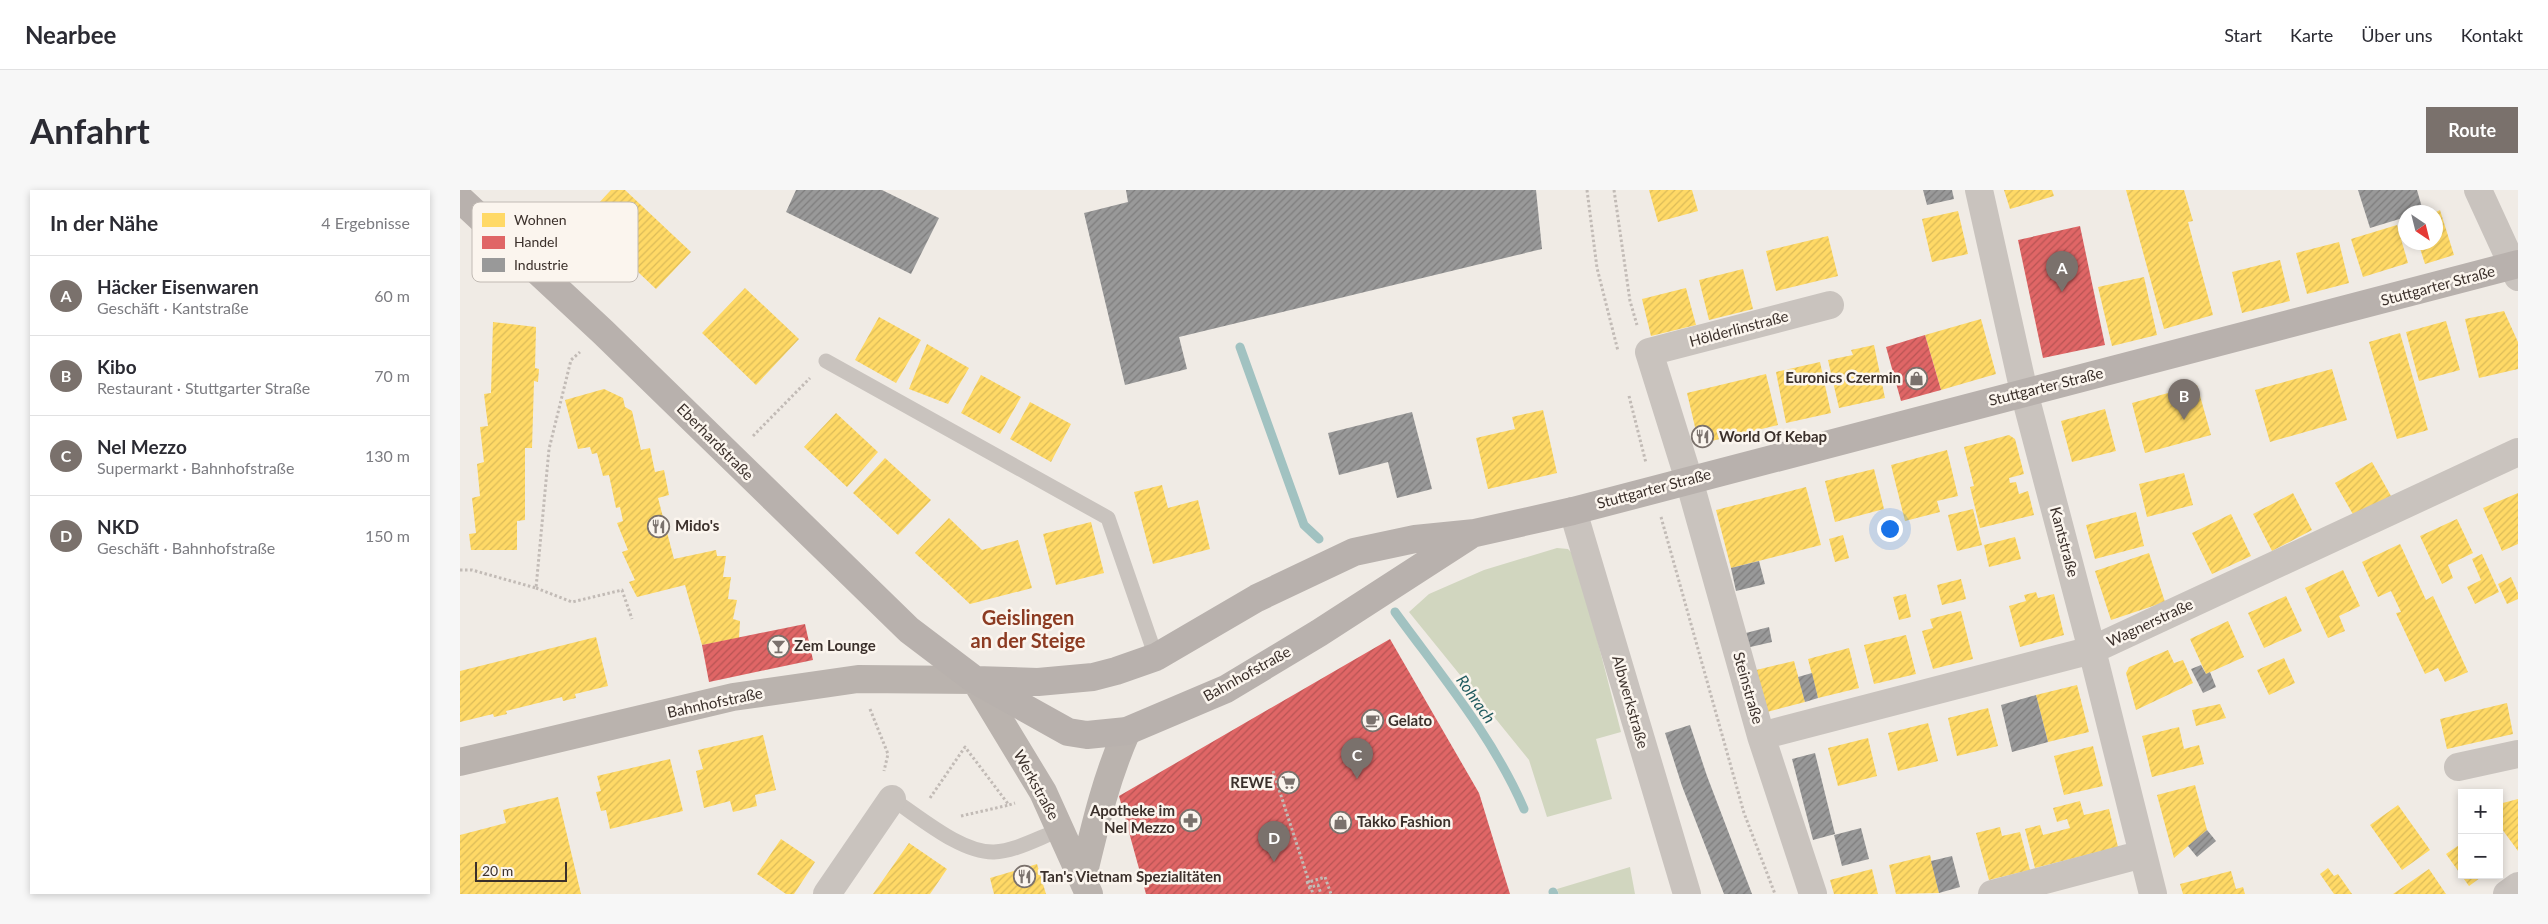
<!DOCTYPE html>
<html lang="de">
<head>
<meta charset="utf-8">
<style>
	:root { --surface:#fff; --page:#f7f7f7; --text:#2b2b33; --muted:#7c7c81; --line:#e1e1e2; --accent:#7a716c }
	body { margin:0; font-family:Lato,sans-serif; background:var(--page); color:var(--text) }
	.controls { position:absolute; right:15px; bottom:15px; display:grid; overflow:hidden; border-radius:0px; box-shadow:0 2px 8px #0003 }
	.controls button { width:45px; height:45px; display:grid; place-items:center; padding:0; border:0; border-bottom:1px solid var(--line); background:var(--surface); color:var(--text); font:25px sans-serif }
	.compass { position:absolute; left:1938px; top:15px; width:45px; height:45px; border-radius:50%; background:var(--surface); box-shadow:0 2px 8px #0003; rotate:145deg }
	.scale { position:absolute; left:15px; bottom:12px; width:92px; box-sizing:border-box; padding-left:5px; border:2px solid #3b302b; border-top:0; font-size:14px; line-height:18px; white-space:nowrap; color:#3b302b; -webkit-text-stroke:4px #fbf5ee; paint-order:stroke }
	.you { position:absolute; left:1429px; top:338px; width:18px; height:18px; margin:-12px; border:4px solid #fff; border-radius:50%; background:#1a73e8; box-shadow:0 0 0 8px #1a73e833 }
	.badge { display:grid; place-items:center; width:32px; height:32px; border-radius:50%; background:var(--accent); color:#fff; font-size:16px; font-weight:700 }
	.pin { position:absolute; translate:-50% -41px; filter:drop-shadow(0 1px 2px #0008) }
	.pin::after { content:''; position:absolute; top:26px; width:18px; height:15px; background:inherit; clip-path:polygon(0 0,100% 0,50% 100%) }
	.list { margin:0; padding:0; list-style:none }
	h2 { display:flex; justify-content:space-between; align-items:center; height:65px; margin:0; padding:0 20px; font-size:21px }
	h2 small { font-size:16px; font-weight:400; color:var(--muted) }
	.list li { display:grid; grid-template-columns:32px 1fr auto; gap:15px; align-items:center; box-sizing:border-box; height:80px; padding:0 20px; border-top:1px solid var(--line) }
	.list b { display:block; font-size:19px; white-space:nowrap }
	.list p { margin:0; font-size:16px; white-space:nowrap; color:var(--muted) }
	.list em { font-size:16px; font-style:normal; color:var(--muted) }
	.map { position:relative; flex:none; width:2058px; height:704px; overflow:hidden; border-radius:0px }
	header { display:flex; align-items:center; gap:30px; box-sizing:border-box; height:70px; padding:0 25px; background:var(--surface); border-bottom:1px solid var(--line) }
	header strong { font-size:24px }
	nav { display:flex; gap:28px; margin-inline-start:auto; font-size:18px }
	.intro { display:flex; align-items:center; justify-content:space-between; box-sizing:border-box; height:120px; padding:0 30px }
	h1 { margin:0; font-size:35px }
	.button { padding:12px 22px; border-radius:0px; background:var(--accent); color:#fff; font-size:18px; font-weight:700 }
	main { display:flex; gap:30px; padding:0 30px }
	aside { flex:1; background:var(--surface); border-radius:0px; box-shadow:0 2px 8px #0003 }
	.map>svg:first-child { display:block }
</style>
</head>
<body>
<header>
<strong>Nearbee</strong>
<nav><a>Start</a><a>Karte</a><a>Über uns</a><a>Kontakt</a></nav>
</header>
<div class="intro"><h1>Anfahrt</h1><a class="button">Route</a></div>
<main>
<aside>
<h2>In der Nähe<small>4 Ergebnisse</small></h2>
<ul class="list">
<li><span class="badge">A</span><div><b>Häcker Eisenwaren</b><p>Geschäft · Kantstraße</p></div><em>60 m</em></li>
<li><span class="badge">B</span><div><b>Kibo</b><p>Restaurant · Stuttgarter Straße</p></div><em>70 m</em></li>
<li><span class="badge">C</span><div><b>Nel Mezzo</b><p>Supermarkt · Bahnhofstraße</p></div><em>130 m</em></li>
<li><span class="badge">D</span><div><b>NKD</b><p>Geschäft · Bahnhofstraße</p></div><em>150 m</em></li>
</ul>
</aside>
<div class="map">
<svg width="2058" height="704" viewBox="0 0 2058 704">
	<defs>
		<pattern id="homes-hatch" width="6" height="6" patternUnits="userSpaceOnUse" patternTransform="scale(1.25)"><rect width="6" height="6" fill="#ffd966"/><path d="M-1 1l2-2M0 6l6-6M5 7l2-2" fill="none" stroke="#dbbb59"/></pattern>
		<pattern id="shops-hatch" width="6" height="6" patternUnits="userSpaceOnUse" patternTransform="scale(1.25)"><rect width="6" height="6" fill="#e06666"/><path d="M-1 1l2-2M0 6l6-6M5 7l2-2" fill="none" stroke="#b75454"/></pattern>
		<pattern id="industry-hatch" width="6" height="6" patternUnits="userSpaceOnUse" patternTransform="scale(1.25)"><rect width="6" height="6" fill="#999"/><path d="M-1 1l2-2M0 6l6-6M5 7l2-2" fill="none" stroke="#7e7d7d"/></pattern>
	</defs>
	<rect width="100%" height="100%" fill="#f0ebe5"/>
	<path fill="#d1d6bf" d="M 1097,358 L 1108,359 L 1116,367 L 1161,542 L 1136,549 L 1152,609 L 1087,627 L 1069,570 L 949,422 L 969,404 L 1024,380 Z
		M 1170,677 L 1175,704 L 1099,704 L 1097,699 Z"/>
	<path fill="url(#homes-hatch)" d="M 151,0 L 165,0 L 231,62 L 196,99 L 123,30 Z
		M 1189,0 L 1232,0 L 1238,21 L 1198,32 Z
		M 1544,0 L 1592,0 L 1594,6 L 1550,19 Z
		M 1666,0 L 1724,0 L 1733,31 L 1728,32 L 1753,125 L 1704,139 Z
		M 1980,20 L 1994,65 L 1965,74 L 1958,52 L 1976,52 L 1976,22 Z
		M 1498,21 L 1508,64 L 1472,72 L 1462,29 Z
		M 1937,35 L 1948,73 L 1903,87 L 1891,49 Z
		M 1368,46 L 1378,86 L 1316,101 L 1306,61 Z
		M 1879,52 L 1889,93 L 1847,104 L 1836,63 Z
		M 1820,70 L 1830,111 L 1782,123 L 1772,82 Z
		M 1283,79 L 1293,119 L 1249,130 L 1239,90 Z
		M 1684,87 L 1697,145 L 1652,156 L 1638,97 Z
		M 285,98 L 339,149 L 296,195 L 242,143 Z
		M 1226,98 L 1236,135 L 1191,146 L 1182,109 Z
		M 2044,121 L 2058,152 L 2058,179 L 2019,188 L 2005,129 Z
		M 419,127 L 461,150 L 436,193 L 395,170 Z
		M 1521,129 L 1536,184 L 1481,200 L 1465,145 Z
		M 1986,131 L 2000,180 L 1959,191 L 1946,142 Z
		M 33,132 L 76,137 L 75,178 L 79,179 L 78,192 L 74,191 L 72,258 L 65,258 L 65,330 L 57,331 L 57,360 L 11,360 L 9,344 L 16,343 L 12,308 L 20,306 L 17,274 L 24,272 L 20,237 L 28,236 L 24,204 L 31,203 Z
		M 1940,143 L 1968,240 L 1937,249 L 1909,152 Z
		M 467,154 L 509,178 L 488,214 L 449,199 Z
		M 1414,155 L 1425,208 L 1379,218 L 1368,170 L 1393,165 L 1391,160 Z
		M 1360,172 L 1371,223 L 1326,233 L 1316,182 Z
		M 1872,179 L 1887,230 L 1810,252 L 1795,200 Z
		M 1306,184 L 1318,235 L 1239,254 L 1227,203 Z
		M 521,185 L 561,207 L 540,244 L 501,223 Z
		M 1737,195 L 1751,245 L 1685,263 L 1672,213 Z
		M 144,199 L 163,208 L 165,217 L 172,221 L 181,260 L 190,258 L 195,282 L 204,280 L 209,305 L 198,308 L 214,369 L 256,360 L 257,366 L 266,366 L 263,387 L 271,387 L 268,409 L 277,410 L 273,429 L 280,431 L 279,448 L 242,455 L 225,395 L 177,407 L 169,392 L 175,390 L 162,362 L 168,360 L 157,333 L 163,331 L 160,317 L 156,318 L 149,285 L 143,286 L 137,263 L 132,264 L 130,257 L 118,259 L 105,210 Z
		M 570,212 L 611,234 L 591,272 L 550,249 Z
		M 1645,219 L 1656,261 L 1612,272 L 1601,231 Z
		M 1083,220 L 1097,283 L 1028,299 L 1016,248 L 1055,239 L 1052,227 Z
		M 376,223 L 418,262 L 387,297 L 344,257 Z
		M 1549,245 L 1555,249 L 1564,284 L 1549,288 L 1550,293 L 1556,292 L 1559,304 L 1568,301 L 1574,325 L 1520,338 L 1510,297 L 1514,296 L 1504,257 Z
		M 1487,260 L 1498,306 L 1477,311 L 1480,322 L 1445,331 L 1431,275 Z
		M 425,268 L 471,310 L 438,345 L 393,303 Z
		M 1912,272 L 1931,306 L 1894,326 L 1875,293 Z
		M 1414,279 L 1424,319 L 1375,332 L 1365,291 Z
		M 1724,283 L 1733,315 L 1687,327 L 1679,294 Z
		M 702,295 L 708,318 L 738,310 L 750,359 L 693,374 L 674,302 Z
		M 1346,297 L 1361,355 L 1271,378 L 1256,320 Z
		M 1833,303 L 1852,340 L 1812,361 L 1793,324 Z
		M 2058,303 L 2058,354 L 2042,361 L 2023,318 Z
		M 1513,319 L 1522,355 L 1497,361 L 1488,325 Z
		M 1676,322 L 1684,356 L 1635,369 L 1626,335 Z
		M 1771,324 L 1791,366 L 1752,384 L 1732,343 Z
		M 489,328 L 522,360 L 558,350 L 572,398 L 510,414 L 455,363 Z
		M 1997,329 L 2013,363 L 1988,375 L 1993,388 L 1982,394 L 1960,346 Z
		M 631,332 L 644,383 L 596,395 L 583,344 Z
		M 1383,345 L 1389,368 L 1375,372 L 1369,349 Z
		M 1555,347 L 1561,369 L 1529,377 L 1524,355 Z
		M 1940,354 L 1966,410 L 1973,406 L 2008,482 L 1985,492 L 1978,478 L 1965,484 L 1936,423 L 1941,422 L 1931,401 L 1918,407 L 1902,372 Z
		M 1689,363 L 1705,412 L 1651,430 L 1635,381 Z
		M 2022,364 L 2039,402 L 2015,414 L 2007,397 L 2021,390 L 2012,369 Z
		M 1883,380 L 1900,416 L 1879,426 L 1885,441 L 1868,448 L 1845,398 Z
		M 2051,387 L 2058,403 L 2058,409 L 2047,414 L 2038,394 Z
		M 1501,389 L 1506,409 L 1482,415 L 1477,395 Z
		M 1576,402 L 1578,408 L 1594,404 L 1604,445 L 1560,457 L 1549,416 L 1566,411 L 1564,405 Z
		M 1446,404 L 1451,427 L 1439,430 L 1433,407 Z
		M 1826,406 L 1842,441 L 1804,458 L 1788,423 Z
		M 1501,421 L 1513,469 L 1473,479 L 1462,441 L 1473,438 L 1470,429 Z
		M 1768,431 L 1784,467 L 1746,484 L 1730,449 Z
		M 1446,445 L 1456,484 L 1414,494 L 1404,455 Z
		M 136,447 L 148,496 L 115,504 L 116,508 L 103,511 L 102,507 L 46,521 L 47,524 L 34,527 L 33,524 L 0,532 L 0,481 Z
		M 1389,458 L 1399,498 L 1358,508 L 1348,469 Z
		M 1708,460 L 1714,473 L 1723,470 L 1733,493 L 1676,520 L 1666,483 L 1669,477 Z
		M 1824,468 L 1835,493 L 1809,505 L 1797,480 Z
		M 1334,471 L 1345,512 L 1307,522 L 1296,480 Z
		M 1617,495 L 1629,542 L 1588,552 L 1576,505 Z
		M 2047,513 L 2053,544 L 1987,559 L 1980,529 Z
		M 1760,514 L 1766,528 L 1736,536 L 1732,520 Z
		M 1528,518 L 1538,556 L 1497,566 L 1488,528 Z
		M 1468,533 L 1478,571 L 1438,581 L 1428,543 Z
		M 1719,537 L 1724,559 L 1739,555 L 1744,574 L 1692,587 L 1682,546 Z
		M 303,545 L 316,600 L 295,605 L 297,616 L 273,622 L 270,611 L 244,618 L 236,581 L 243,579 L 238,560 Z
		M 1408,548 L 1417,586 L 1378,596 L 1368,558 Z
		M 1633,556 L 1643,596 L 1604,605 L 1594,566 Z
		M 210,569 L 223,621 L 150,639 L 146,620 L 141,621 L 136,602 L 141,601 L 137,586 Z
		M 1735,595 L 1747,640 L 1714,668 L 1697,605 Z
		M 98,607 L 121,704 L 0,704 L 0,645 L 46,633 L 43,620 Z
		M 2058,609 L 2058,661 L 2039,635 L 2039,614 Z
		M 1620,611 L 1624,625 L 1649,619 L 1658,657 L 1575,678 L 1565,639 L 1580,635 L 1583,645 L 1610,638 L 1607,629 L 1597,632 L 1593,618 Z
		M 1938,615 L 1970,660 L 1942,680 L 1910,635 Z
		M 1540,637 L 1542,646 L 1560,642 L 1570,680 L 1529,690 L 1516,643 Z
		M 321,649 L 355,672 L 334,704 L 326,704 L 297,684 Z
		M 449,653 L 487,679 L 470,704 L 413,704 Z
		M 2002,653 L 2002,685 L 2024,685 L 2009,696 L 1986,664 Z
		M 1470,665 L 1479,703 L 1436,704 L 1429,675 Z
		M 577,674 L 586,704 L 534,704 L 530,688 Z
		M 1868,678 L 1874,686 L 1878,684 L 1892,704 L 1874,704 L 1860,684 Z
		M 1412,679 L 1418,704 L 1374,704 L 1370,690 Z
		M 1969,679 L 1986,704 L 1933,704 Z
		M 1771,681 L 1776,699 L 1783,697 L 1785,704 L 1723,704 L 1720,694 Z"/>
	<path fill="url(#shops-hatch)" d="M 1620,36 L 1645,155 L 1583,168 L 1558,50 Z
		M 1465,145 L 1481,200 L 1441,211 L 1426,157 Z
		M 345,434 L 353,470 L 249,492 L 242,455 Z
		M 930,449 L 1019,603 L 1050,704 L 686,704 L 659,606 Z"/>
	<path fill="url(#industry-hatch)" d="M 336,0 L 422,0 L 479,28 L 451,84 L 326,22 Z
		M 666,0 L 1076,0 L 1082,59 L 719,147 L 727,179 L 665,195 L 624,23 L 668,12 Z
		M 1463,0 L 1492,0 L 1494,9 L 1467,15 Z
		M 1898,0 L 1957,0 L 1963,21 L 1946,22 L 1946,27 L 1910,38 Z
		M 952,222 L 972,299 L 937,308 L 928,272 L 879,285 L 868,243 Z
		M 1299,371 L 1305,394 L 1276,401 L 1271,378 Z
		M 1309,437 L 1312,452 L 1286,458 L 1282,444 Z
		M 1741,475 L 1746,484 L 1750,482 L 1756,497 L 1743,503 L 1731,479 Z
		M 1352,483 L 1358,508 L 1345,512 L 1338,487 Z
		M 1576,505 L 1588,552 L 1552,562 L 1541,515 Z
		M 1230,535 L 1247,586 L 1292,704 L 1264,704 L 1222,596 L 1205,543 Z
		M 1355,563 L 1375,644 L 1353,650 L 1332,569 Z
		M 1401,638 L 1409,669 L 1382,676 L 1374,645 Z
		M 1747,640 L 1756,651 L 1737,667 L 1728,656 Z
		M 1492,666 L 1500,697 L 1479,703 L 1471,671 Z"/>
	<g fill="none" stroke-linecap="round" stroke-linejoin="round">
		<path stroke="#a1c2c1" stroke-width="9" d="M 780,157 L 844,335 L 859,349
			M 935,422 C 981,485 1033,547 1064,619
			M 1093,702 L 1094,704"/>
		<path stroke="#c2bbb6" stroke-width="3" stroke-dasharray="2.5 2.5" stroke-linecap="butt" d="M 1127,0 L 1137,78 L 1158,161
			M 1154,0 L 1170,111 L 1177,135
			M 1169,206 L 1186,273
			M 293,246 L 350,188
			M 1201,327 L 1284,623 L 1315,704
			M 0,380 L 12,380 L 76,398 L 89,259 L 111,170 L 120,162
			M 76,398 L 112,412 L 162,400 L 172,429
			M 410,519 L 428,564 L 424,581
			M 813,581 L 853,704
			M 470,608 L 505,557 L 549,615 L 555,613
			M 501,626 L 549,615
			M 846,693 L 865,687 L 871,704
			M 848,698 L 858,695 L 861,704"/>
		<path stroke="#c9c3be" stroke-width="15" d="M 366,171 L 648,328 L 696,467
			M 432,609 C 460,627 501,663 534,662 C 556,661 580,647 600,640"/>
		<path stroke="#c9c3be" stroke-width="28" d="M 1519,0 L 1564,202 L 1632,460 L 1693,704
			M 2018,0 L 2058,87
			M 1113,321 L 1227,704
			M 1301,546 L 1632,460 L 2058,262
			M 1998,577 L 2058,564
			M 367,704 L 432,609
			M 1353,704 L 1301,546 L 1229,290 L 1189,162 L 1370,115
			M 1532,704 L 1683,664
			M 2047,704 L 2058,696"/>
		<path stroke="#bab3ae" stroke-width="28" d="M 0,572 L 273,507 L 398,489 L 515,490 L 583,602 L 629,704
			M 623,686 C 635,636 646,588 667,541"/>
		<path stroke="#b8b1ad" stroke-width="28" d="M 0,9 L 143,142 L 449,440 L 515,490 L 608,542 L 627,545 L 667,541 L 766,499 L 859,443 L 1009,346
			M 515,490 L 578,492 L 633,487 L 656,481 L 696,467 L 797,408 L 894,362 L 955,349 L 1015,343 L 1113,321 L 2058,74"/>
	</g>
	<defs>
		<symbol id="shop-ring" viewBox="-11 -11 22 22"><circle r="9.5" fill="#fbf5ee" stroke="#7a716c" stroke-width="1.5"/><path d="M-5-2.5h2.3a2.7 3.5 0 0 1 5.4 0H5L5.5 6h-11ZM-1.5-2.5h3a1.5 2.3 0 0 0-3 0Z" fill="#7a716c"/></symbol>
		<symbol id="restaurant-ring" viewBox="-11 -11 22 22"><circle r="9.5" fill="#fbf5ee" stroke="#7a716c" stroke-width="1.5"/><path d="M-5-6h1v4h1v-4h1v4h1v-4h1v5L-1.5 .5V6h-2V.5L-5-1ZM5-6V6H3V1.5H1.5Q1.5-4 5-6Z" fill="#7a716c"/></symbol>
		<symbol id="bar-ring" viewBox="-11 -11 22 22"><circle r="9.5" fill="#fbf5ee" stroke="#7a716c" stroke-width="1.5"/><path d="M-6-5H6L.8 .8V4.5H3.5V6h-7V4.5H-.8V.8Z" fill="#7a716c"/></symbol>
		<symbol id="cafe-ring" viewBox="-11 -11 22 22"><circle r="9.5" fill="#fbf5ee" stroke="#7a716c" stroke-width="1.5"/><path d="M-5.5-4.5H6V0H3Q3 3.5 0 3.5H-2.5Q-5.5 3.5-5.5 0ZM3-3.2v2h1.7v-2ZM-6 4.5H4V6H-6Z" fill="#7a716c"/></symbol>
		<symbol id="supermarket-ring" viewBox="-11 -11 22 22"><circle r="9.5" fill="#fbf5ee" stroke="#7a716c" stroke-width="1.5"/><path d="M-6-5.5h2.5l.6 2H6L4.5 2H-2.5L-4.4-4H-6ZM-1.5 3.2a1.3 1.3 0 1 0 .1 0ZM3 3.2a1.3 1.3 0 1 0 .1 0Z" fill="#7a716c"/></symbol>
		<symbol id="pharmacy-ring" viewBox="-11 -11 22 22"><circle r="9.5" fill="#fbf5ee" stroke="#7a716c" stroke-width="1.5"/><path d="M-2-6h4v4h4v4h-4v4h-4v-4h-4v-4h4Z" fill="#7a716c"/></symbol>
	</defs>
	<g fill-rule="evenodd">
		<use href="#shop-ring" x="1444" y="176" width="25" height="25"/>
		<use href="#restaurant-ring" x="1230" y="234" width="25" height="25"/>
		<use href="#restaurant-ring" x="186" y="324" width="25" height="25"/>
		<use href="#bar-ring" x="306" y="444" width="25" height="25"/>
		<use href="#cafe-ring" x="900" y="518" width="25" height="25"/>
		<use href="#supermarket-ring" x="816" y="580" width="25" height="25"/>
		<use href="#pharmacy-ring" x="718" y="618" width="25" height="25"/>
		<use href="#shop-ring" x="868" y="620" width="25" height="25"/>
		<use href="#restaurant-ring" x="552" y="674" width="25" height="25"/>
	</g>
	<g text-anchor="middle" stroke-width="5" stroke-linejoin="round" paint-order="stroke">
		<g font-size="15" fill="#3b302b" stroke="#fbf5ee">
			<text transform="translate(1978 96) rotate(-15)" y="5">Stuttgarter Straße</text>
			<text transform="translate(1279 139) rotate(-15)" y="5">Hölderlinstraße</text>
			<text transform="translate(1586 197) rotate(-14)" y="5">Stuttgarter Straße</text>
			<text transform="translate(255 252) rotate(45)" y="5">Eberhardstraße</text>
			<text transform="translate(1194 299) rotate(-15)" y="5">Stuttgarter Straße</text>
			<text transform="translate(1604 352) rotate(75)" y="5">Kantstraße</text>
			<text transform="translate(1690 433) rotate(-25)" y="5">Wagnerstraße</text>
			<text transform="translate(787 484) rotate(-29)" y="5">Bahnhofstraße</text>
			<text transform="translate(1288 498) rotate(74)" y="5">Steinstraße</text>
			<text transform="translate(1170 512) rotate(74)" y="5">Albwerkstraße</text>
			<text transform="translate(255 513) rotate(-12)" y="5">Bahnhofstraße</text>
			<text transform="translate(576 595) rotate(61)" y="5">Werkstraße</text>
		</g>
		<g font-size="15" font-weight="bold" fill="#3b302b" stroke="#fbf5ee" text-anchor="start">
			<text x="1441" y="193" text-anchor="end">Euronics Czermin</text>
			<text x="1259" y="252">World Of Kebap</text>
			<text x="215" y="341">Mido's</text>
			<text x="334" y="461">Zem Lounge</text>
			<text x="928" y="536">Gelato</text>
			<text x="813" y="598" text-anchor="end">REWE</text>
			<text x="715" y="626" text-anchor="end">Apotheke im<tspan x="715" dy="17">Nel Mezzo</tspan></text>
			<text x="897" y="637">Takko Fashion</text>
			<text x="580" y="692">Tan's Vietnam Spezialitäten</text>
		</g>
		<g font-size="16" font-style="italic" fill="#1f5a5e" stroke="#fbf5ee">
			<text transform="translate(1016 509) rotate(55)" y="6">Rohrach</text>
		</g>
		<g font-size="20" font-weight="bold" fill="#8c3b22" stroke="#fbf5ee">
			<text x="568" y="435">Geislingen<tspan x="568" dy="23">an der Steige</tspan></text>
		</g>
	</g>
	<rect x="12" y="12" width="166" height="80" rx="8" fill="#fbf5ee" stroke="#c1bab4" stroke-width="1"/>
	<rect x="22" y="23" width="23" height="14" fill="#ffd966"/>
	<rect x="22" y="46" width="23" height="13" fill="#e06666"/>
	<rect x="22" y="68" width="23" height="14" fill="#999"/>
	<g font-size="14" fill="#3b302b">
		<text x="54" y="35">Wohnen</text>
		<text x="54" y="57">Handel</text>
		<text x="54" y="80">Industrie</text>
	</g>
</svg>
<div class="controls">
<button>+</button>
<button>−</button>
</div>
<svg class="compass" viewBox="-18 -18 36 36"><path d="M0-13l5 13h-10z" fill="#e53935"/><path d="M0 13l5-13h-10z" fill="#7c7c81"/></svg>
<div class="scale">20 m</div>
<div class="you"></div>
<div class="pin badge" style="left:1602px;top:102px">A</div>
<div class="pin badge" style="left:1724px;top:230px">B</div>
<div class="pin badge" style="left:897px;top:589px">C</div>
<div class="pin badge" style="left:814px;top:672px">D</div>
</div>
</main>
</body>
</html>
